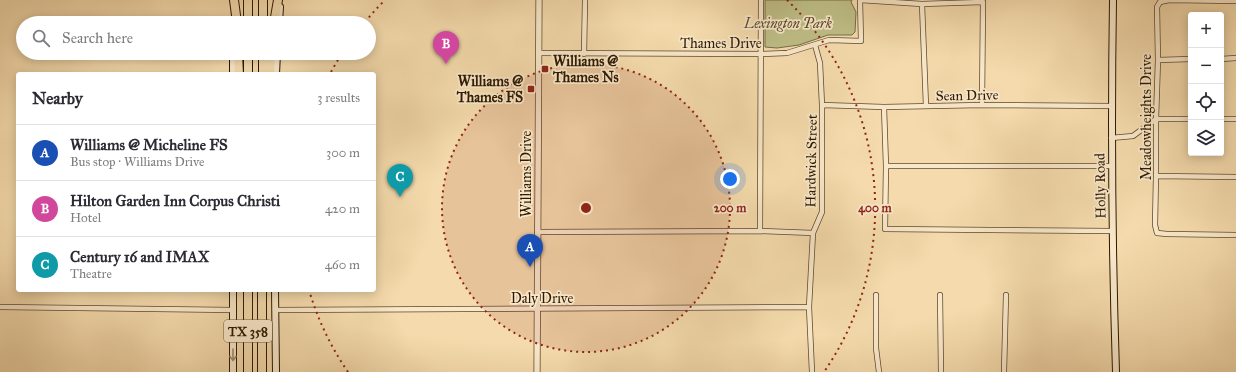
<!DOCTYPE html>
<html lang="en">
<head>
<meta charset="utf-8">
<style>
	:root { --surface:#fff; --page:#f7f7f7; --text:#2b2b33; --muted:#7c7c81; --line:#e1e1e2; --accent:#8f2418 }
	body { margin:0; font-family:"IM FELL Great Primer",serif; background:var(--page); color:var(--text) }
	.controls { position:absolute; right:12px; top:12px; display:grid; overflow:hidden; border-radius:4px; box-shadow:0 2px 10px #0003 }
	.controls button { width:36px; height:36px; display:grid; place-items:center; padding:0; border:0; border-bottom:1px solid var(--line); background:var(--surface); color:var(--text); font:20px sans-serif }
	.you { position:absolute; left:730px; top:179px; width:14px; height:14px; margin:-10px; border:3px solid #fff; border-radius:50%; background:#1a73e8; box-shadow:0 0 0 6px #1a73e833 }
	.badge { display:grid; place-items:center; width:26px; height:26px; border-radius:50%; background:var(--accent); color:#fff; font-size:13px; font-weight:700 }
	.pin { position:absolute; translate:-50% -33px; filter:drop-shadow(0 1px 2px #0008) }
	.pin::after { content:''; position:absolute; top:21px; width:14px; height:12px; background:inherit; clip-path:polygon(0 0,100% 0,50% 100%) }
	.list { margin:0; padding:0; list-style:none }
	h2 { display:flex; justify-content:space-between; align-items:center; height:52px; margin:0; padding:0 16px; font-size:17px }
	h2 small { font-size:13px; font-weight:400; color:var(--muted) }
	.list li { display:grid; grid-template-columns:26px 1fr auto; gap:12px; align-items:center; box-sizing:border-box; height:56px; padding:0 16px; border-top:1px solid var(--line) }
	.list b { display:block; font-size:15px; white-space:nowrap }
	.list p { margin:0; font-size:13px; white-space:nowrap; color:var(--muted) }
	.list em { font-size:13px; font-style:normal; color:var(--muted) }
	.icon { flex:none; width:22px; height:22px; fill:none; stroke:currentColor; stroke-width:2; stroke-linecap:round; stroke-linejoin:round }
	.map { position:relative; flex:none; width:1236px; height:372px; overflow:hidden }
	.search { position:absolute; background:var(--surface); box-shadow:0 2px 10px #0003; left:16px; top:16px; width:360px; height:44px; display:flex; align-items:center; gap:10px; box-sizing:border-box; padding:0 14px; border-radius:22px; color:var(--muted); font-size:15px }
	.panel { position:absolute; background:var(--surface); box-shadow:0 2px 10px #0003; left:16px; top:72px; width:360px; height:220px; border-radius:4px }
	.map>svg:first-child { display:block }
</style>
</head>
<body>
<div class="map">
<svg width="1236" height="372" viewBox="0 0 1236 372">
	<rect width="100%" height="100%" fill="#f4daac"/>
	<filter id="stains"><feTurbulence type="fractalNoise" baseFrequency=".005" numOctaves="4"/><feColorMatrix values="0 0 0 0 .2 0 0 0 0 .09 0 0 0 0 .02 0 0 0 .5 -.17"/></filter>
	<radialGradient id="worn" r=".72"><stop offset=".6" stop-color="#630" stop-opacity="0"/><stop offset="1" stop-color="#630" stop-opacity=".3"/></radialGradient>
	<path fill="#bebe87" stroke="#766c44" d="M 765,0 L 852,0 L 851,2 L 856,12 L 855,32 L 852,35 L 828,35 L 799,45 L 777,48 L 765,47 Z"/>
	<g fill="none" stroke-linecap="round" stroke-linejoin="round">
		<defs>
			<path id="minor" d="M 1236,1 L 1169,0 L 1160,2 L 1157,7 L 1158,60 L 1156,119 L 1156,176 L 1155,225 L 1157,233 L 1167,234 L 1236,235
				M 922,4 L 926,106
				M 539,53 L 761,54 L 787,53 L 829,40 L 861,41 L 860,0 L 922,4 L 983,2 L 982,105
				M 584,54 L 585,0
				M 1221,59 L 1236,58
				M 1158,60 L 1191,59
				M 822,105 L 884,107 L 982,105 L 1111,106
				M 884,107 L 886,166 L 885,229 L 1112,231
				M 1221,119 L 1236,119
				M 1111,138 L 1133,136 L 1156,119 L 1191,119
				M 886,166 L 1111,166
				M 1156,176 L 1236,177
				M 760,231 L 761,0
				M 538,232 L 760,231 L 813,233
				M 876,295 L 876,348 L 879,372
				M 940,295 L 941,372
				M 0,307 L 233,310
				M 275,310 L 809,307
				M 812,372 L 809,307 L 813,233 L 822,212 L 822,105 L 820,63 L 815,45
				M 1004,372 L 1006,295"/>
			<path id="tertiary" d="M 537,372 L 539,0"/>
			<path id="secondary" d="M 1113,0 C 1111,124 1112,248 1116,372
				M 279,23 L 280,7
				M 233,53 L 233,74
				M 276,74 L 277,53
				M 233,290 L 233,372
				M 275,290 L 276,372"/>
			<path id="motorway" d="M 234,0 L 237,23
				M 248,23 L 248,0
				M 263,23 L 263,0
				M 274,23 L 278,0
				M 238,53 L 239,74
				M 248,74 L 248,53
				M 263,74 L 263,53
				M 270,74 L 271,53
				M 248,290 L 248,372
				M 262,372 L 262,290"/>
		</defs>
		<use href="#minor" stroke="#5f492c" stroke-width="6"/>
		<use href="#tertiary" stroke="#5f492c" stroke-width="7"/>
		<use href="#secondary" stroke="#2d1901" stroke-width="8"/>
		<use href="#motorway" stroke="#2d1901" stroke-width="10"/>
		<use href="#minor" stroke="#f8e7c9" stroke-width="4.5"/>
		<use href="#tertiary" stroke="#f8e7c9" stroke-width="5.5"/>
		<use href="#secondary" stroke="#f8e7c9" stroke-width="6"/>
		<use href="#motorway" stroke="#f4daac" stroke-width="8"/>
	</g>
	<defs><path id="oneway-shaft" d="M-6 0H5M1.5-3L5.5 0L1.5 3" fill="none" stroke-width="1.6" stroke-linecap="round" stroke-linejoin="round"/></defs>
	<use stroke="#9d8a6f" href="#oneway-shaft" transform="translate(233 355) rotate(90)"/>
	<circle cx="586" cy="208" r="144" fill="#8f2418" fill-opacity=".12"/>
	<g fill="none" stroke="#8f2418" stroke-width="2" stroke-dasharray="2 4">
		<circle cx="586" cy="208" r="144"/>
		<path d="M348 372A289 289 0 0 1 309 290M331 72A289 289 0 0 1 341 55M365 22A289 289 0 0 1 385 0M787 0A289 289 0 0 1 824 372"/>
	</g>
	<g fill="#8f2418" stroke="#f8e7c9" stroke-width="1.5">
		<rect x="541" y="65" width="8" height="8" rx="2"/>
		<rect x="527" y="85" width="8" height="8" rx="2"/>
	</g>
	<g text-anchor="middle" stroke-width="3.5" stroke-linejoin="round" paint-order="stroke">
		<rect fill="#f8e7c9" stroke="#6a573d" stroke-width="1" x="224" y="320" width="48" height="22" rx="3"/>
		<g font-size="13" font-weight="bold" fill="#2d1901">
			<text x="248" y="336">TX 358</text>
		</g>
		<g font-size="14" font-style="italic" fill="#584b29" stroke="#f8e7c9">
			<text x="788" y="28">Lexington Park</text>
		</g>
		<g font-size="14" fill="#2d1901" stroke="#f8e7c9">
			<text x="721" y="48">Thames Drive</text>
			<text transform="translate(967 95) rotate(-1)" y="5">Sean Drive</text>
			<text transform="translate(1146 117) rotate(-90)" y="5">Meadowheights Drive</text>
			<text transform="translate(811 161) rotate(-89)" y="5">Hardwick Street</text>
			<text transform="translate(526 174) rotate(-90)" y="5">Williams Drive</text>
			<text transform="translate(1100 186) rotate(-91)" y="5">Holly Road</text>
			<text x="542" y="303">Daly Drive</text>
		</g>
		<g font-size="14" font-weight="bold" fill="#2d1901" stroke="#f8e7c9" text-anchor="start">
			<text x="553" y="66">Williams @<tspan x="553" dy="16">Thames Ns</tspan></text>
			<text x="523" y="86" text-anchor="end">Williams @<tspan x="523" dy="16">Thames FS</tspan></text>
		</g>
	</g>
	<circle cx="586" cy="208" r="6" fill="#8f2418" stroke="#f8e7c9" stroke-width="2"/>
	<g font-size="12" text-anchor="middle" font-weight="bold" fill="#8f2418" stroke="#f8e7c9" stroke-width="3.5" stroke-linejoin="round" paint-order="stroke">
		<text x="730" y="212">200 m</text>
		<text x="875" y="212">400 m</text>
	</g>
	<rect width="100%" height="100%" filter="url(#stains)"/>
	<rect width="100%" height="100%" fill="url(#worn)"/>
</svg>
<div class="controls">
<button>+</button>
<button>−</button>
<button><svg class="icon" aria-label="locate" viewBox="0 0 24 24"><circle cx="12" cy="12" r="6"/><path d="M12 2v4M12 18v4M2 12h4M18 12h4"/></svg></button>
<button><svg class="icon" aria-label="layers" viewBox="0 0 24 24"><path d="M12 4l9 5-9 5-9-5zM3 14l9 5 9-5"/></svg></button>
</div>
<div class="you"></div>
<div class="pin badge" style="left:530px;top:267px;background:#1a4fb4">A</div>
<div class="pin badge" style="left:446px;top:64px;background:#d1479c">B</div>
<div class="pin badge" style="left:400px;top:197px;background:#0f9aa8">C</div>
<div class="search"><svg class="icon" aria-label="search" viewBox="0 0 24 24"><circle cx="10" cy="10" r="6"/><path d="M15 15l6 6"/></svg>Search here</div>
<section class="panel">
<h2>Nearby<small>3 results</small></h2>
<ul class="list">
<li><span class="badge" style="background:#1a4fb4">A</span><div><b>Williams @ Micheline FS</b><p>Bus stop · Williams Drive</p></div><em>300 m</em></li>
<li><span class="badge" style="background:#d1479c">B</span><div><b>Hilton Garden Inn Corpus Christi</b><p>Hotel</p></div><em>420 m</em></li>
<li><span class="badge" style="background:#0f9aa8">C</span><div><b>Century 16 and IMAX</b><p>Theatre</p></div><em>460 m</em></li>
</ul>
</section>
</div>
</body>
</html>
